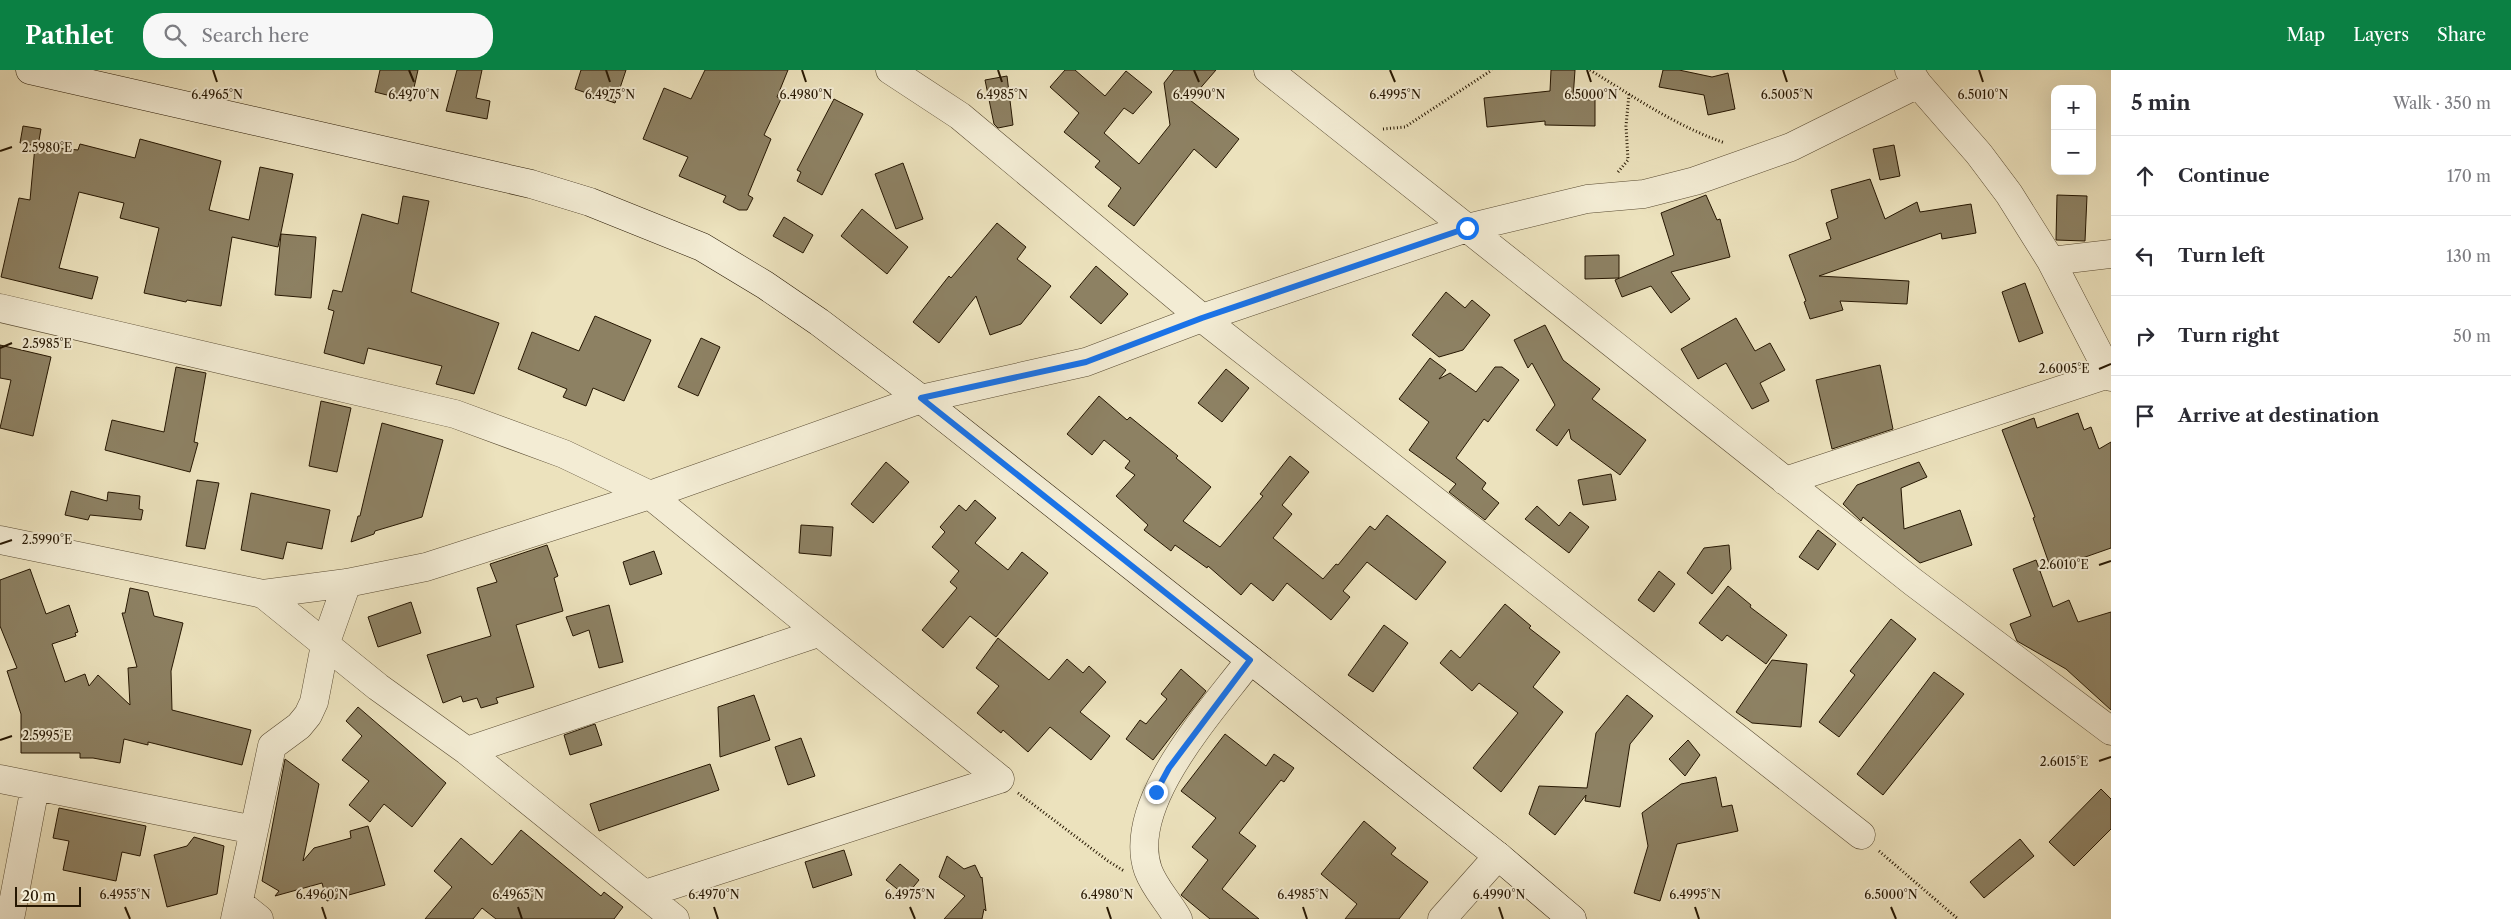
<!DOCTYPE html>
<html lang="en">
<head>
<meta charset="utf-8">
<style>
	:root { --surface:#fff; --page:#f7f7f7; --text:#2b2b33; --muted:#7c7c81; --line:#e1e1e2; --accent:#0b8043 }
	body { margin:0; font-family:"Libre Caslon Text",serif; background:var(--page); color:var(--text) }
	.controls { position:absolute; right:15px; top:15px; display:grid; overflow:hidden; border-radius:10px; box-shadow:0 5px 20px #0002 }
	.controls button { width:45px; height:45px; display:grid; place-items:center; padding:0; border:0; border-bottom:1px solid var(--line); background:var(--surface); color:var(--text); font:25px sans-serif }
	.scale { position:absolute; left:15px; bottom:12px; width:66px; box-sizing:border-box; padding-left:5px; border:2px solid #261702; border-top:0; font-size:14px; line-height:18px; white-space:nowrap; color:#261702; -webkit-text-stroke:4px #f3ecd4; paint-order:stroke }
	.stop { position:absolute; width:15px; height:15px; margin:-11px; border:4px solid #1a73e8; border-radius:50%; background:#fff }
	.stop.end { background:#1a73e8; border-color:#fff; box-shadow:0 1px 5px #0008 }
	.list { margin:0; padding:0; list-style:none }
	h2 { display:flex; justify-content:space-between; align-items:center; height:65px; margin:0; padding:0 20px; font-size:21px }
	h2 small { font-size:16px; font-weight:400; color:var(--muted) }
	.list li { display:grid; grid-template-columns:32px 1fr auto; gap:15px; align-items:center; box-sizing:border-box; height:80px; padding:0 20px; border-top:1px solid var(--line) }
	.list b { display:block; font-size:19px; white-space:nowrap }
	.list em { font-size:16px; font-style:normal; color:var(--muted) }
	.icon { flex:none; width:28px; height:28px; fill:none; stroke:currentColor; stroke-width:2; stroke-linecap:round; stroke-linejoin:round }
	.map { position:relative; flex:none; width:2111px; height:849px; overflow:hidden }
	header { display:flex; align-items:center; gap:30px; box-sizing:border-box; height:70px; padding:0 25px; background:var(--accent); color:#fff }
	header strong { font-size:24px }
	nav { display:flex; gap:28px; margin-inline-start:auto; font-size:18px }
	.search { width:350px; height:45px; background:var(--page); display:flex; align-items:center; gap:12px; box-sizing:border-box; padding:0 18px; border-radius:20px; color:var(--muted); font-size:19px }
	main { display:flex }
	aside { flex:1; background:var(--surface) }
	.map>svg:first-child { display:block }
</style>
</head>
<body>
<header>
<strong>Pathlet</strong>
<div class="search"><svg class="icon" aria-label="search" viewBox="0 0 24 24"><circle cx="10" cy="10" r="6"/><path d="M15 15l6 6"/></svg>Search here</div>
<nav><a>Map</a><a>Layers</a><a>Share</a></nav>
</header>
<main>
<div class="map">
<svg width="2111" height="849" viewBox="0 0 2111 849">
	<rect width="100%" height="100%" fill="#ece2bd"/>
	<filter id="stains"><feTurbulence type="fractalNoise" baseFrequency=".004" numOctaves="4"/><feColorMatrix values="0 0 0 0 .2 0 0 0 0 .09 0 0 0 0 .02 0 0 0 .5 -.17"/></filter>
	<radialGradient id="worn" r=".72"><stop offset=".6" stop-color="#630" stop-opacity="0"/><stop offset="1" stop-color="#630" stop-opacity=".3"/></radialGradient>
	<path fill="#8d8163" stroke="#261702" d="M 380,0 L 418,0 L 411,31 L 375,22 Z
		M 457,0 L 482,0 L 476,28 L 490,31 L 487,49 L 446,41 Z
		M 581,0 L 626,0 L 615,33 L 575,19 Z
		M 705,0 L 788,0 L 777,27 L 781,29 L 764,65 L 771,69 L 748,125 L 753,128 L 747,140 L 739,140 L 723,132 L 726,126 L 679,106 L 688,87 L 643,69 L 664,18 L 691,29 Z
		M 1065,0 L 1075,0 L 1105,26 L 1126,1 L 1152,22 L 1133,44 L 1124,38 L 1104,63 L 1139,94 L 1170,55 L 1164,13 L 1174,0 L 1216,0 L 1190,30 L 1239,69 L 1216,98 L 1194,79 L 1134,156 L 1108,136 L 1121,118 L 1095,97 L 1100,91 L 1064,62 L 1079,43 L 1050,17 Z
		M 1551,0 L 1575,0 L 1573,29 L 1595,30 L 1595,56 L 1545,55 L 1545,51 L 1487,57 L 1484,28 L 1550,21 Z
		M 1663,0 L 1679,0 L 1712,7 L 1728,3 L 1735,39 L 1708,45 L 1704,25 L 1659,17 Z
		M 1007,6 L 1013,55 L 998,58 L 994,54 L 985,10 Z
		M 834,29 L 863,44 L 822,125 L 797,111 L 801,102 L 797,100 Z
		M 23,56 L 41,59 L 38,76 L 78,80 L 80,74 L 135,88 L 140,69 L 221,91 L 209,140 L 249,150 L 260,97 L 293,104 L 278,177 L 232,167 L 221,236 L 187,230 L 186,232 L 144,223 L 159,158 L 120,148 L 124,133 L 79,122 L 59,198 L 98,207 L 92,229 L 1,207 L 19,128 L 30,130 L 35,76 L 37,76 L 20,73 Z
		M 1894,75 L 1900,106 L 1880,110 L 1873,79 Z
		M 903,93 L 923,149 L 896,159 L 875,104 Z
		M 1870,109 L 1885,149 L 1917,132 L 1920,142 L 1971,134 L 1976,163 L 1942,169 L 1941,163 L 1819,206 L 1909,211 L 1907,234 L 1840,231 L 1843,240 L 1810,249 L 1804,232 L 1806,231 L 1789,185 L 1831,169 L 1826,153 L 1838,148 L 1831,120 Z
		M 1706,125 L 1717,150 L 1720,149 L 1730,187 L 1671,202 L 1690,229 L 1671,243 L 1651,216 L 1622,227 L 1615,210 L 1674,185 L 1661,143 Z
		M 2057,125 L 2087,126 L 2085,171 L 2056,170 Z
		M 403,126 L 429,131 L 411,222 L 499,253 L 474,324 L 436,314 L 442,296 L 368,278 L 364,294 L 324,283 L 334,241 L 328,239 L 333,220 L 342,222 L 362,144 L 398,154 Z
		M 862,139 L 908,177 L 887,204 L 841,166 Z
		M 784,147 L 813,165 L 803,183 L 773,166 Z
		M 997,153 L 1026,177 L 1017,189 L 1051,216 L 1021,254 L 990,265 L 976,226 L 939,273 L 913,252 L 949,206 L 951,208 Z
		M 281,164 L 316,167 L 311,228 L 275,225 Z
		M 1619,185 L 1619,208 L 1585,209 L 1585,186 Z
		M 1096,196 L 1128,224 L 1101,254 L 1070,227 Z
		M 2025,213 L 2043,263 L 2019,272 L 2002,222 Z
		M 1446,222 L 1465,238 L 1472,230 L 1490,245 L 1463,280 L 1439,287 L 1412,265 Z
		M 595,246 L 651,270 L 624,331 L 593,318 L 586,336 L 563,327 L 567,319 L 518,299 L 532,262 L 579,281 Z
		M 1736,248 L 1755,281 L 1770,273 L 1785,300 L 1760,313 L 1769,331 L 1752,339 L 1726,293 L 1698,309 L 1681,279 Z
		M 1545,255 L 1563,290 L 1600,319 L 1592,329 L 1646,370 L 1620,405 L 1571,369 L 1569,359 L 1557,376 L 1536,360 L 1555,335 L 1532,293 L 1528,298 L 1514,270 Z
		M 701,268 L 720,277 L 698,326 L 678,317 Z
		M 0,275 L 51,287 L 33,366 L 0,358 L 11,310 L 0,308 Z
		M 1430,288 L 1446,300 L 1439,309 L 1450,303 L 1476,322 L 1495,297 L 1502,297 L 1519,310 L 1488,352 L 1484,349 L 1456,388 L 1486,413 L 1482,419 L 1499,433 L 1485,450 L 1449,422 L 1456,414 L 1409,380 L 1429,352 L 1399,329 Z
		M 1880,295 L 1893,359 L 1832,379 L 1816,310 Z
		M 176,297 L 206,303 L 194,372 L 198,373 L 190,402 L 105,380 L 112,350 L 164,362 Z
		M 1226,299 L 1249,318 L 1222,352 L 1198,333 Z
		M 1099,326 L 1127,350 L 1130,347 L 1178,386 L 1176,388 L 1211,417 L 1183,451 L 1220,477 L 1263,426 L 1260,424 L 1290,386 L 1309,402 L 1282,435 L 1292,444 L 1273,468 L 1323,509 L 1336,494 L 1338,495 L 1370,456 L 1375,460 L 1387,445 L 1446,492 L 1416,530 L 1367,492 L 1343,521 L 1350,527 L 1331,550 L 1287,513 L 1273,531 L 1251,513 L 1241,525 L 1208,496 L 1207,498 L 1175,475 L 1171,481 L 1144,460 L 1148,455 L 1116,426 L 1135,405 L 1125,398 L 1130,391 L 1104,370 L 1092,385 L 1067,364 Z
		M 321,331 L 351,338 L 337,402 L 309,396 Z
		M 2078,343 L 2084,360 L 2091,357 L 2099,379 L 2111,372 L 2111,478 L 2051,499 L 2033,448 L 2035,447 L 2002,360 L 2034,348 L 2037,358 Z
		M 382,353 L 443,370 L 422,447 L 375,461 L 374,464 L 351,472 L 358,446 L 360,446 Z
		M 886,392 L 909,412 L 873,453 L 851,434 Z
		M 1919,392 L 1927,407 L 1901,418 L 1904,459 L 1960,440 L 1972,475 L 1920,493 L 1863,447 L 1861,451 L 1843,434 L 1857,415 Z
		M 1611,404 L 1616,430 L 1583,435 L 1578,410 Z
		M 197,410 L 219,413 L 205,479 L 186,476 Z
		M 71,421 L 107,431 L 108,422 L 140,426 L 139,439 L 143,440 L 141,450 L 90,445 L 88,450 L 65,445 Z
		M 251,423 L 330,440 L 322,479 L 287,472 L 283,489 L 241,480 Z
		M 975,430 L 996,448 L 975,473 L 1008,500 L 1022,482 L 1048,503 L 996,567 L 970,546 L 943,578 L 922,560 L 957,518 L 950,512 L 959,501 L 932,477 L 945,462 L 940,457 L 959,435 L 966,441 Z
		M 1537,436 L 1559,456 L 1570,442 L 1589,457 L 1569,483 L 1525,449 Z
		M 801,455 L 833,457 L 831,486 L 799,483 Z
		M 1818,460 L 1836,474 L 1818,500 L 1799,487 Z
		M 547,475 L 558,506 L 554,508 L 563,541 L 516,555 L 534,617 L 496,628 L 498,633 L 481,638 L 477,628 L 463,632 L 461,626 L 443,633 L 427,585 L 491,566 L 477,518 L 497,512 L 490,494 Z
		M 1729,475 L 1731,499 L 1712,524 L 1687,503 L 1704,478 Z
		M 654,481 L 662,504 L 630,515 L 623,492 Z
		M 2036,490 L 2053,537 L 2069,530 L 2078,552 L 2111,542 L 2111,640 L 2066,599 L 2017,571 L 2010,554 L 2031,546 L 2013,499 Z
		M 30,499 L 46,544 L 69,535 L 78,562 L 75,563 L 76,566 L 52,574 L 65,612 L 85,604 L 89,616 L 98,605 L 130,635 L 128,598 L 137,597 L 122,543 L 125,543 L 130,518 L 148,522 L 154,546 L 183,553 L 171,601 L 172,640 L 251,660 L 242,695 L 148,672 L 148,675 L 124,669 L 120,693 L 93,688 L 80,688 L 80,683 L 21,683 L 21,644 L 7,601 L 17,598 L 0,556 L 0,510 Z
		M 1659,501 L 1675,514 L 1654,542 L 1638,530 Z
		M 1728,516 L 1751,535 L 1750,537 L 1787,565 L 1766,594 L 1727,565 L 1722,571 L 1699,553 Z
		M 411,532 L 421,563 L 378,577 L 368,547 Z
		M 1505,534 L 1531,556 L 1529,558 L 1560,582 L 1533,617 L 1563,642 L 1501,722 L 1473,698 L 1518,643 L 1479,613 L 1472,621 L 1440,593 L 1451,580 L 1460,588 Z
		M 609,535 L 623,592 L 599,598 L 589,560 L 573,566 L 566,547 Z
		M 1891,549 L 1916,569 L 1839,667 L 1819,652 L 1855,605 L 1850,601 Z
		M 1384,555 L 1408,573 L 1373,622 L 1348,605 Z
		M 998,568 L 1049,610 L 1067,589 L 1083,603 L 1089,596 L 1106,612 L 1080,642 L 1110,666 L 1091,690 L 1050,657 L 1028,682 L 1003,660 L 1001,663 L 977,643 L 999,616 L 976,598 Z
		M 1772,590 L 1807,594 L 1801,657 L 1752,653 L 1736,642 Z
		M 1181,599 L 1206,621 L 1153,690 L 1126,669 L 1140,650 L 1146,654 L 1167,629 L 1161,624 Z
		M 1934,602 L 1964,624 L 1883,725 L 1857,704 Z
		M 754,625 L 770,670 L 720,687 L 718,637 Z
		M 1627,625 L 1653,646 L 1630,674 L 1620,737 L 1585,731 L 1586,725 L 1555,765 L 1529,744 L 1539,716 L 1587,718 L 1596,663 Z
		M 358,637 L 446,713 L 412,757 L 384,734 L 370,752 L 349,735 L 369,711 L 342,690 L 362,666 L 346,651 Z
		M 595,654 L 602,675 L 570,685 L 564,665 Z
		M 1225,664 L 1266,696 L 1274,684 L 1294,698 L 1284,712 L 1281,710 L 1239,763 L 1256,776 L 1222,819 L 1259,849 L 1210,849 L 1181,825 L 1208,790 L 1192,777 L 1216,748 L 1181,721 Z
		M 801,668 L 815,706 L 788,715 L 775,677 Z
		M 1688,670 L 1700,685 L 1685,706 L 1669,689 Z
		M 285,689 L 319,714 L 303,791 L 314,778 L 351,768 L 350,761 L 368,756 L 385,815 L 327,831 L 322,813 L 275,826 L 279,821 L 262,811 Z
		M 710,694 L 719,720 L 599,761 L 590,734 Z
		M 1716,707 L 1722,737 L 1732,735 L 1738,761 L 1677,774 L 1660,831 L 1634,823 L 1648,776 L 1642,743 L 1681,714 Z
		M 2101,719 L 2111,729 L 2111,759 L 2074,796 L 2049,772 Z
		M 59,738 L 146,756 L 140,786 L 122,782 L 116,811 L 63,800 L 69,771 L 53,768 Z
		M 1364,751 L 1396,778 L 1391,784 L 1428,812 L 1399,849 L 1345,849 L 1357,834 L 1321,804 Z
		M 521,760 L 601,826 L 604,822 L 623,837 L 614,849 L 496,849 L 482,838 L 473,849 L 425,849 L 452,817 L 434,801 L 461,768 L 492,795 Z
		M 194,767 L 224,776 L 217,824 L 167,837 L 154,785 L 187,776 Z
		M 2020,769 L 2034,786 L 1984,828 L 1970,812 Z
		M 844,780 L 852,805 L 813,818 L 805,792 Z
		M 947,786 L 964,799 L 975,795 L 981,808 L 982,807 L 986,841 L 984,839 L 982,849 L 944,849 L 965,826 L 939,807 Z
		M 900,794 L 919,810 L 906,826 L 886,810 Z"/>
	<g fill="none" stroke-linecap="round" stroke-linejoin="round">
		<defs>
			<path id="street" d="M 890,0 L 960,46 L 1202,248 L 1861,765
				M 1268,0 L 1913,512 L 2111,661
				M 1909,0 L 1918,14 L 1979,84 L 2009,124 L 2051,191 L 2111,307
				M 2051,191 L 2111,184
				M 0,238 L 455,344 L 564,384 L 650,425 L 1000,709
				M 1785,411 L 2109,304
				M 0,470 L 263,524 L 347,513 L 426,497 L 650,425 L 921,329 L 1086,292 L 1202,248 L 1467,158 L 1587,129 L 1644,124 L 1695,111 L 1791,77 L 1918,14
				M 263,524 L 378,617 L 467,681 L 675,849
				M 467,681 L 818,563
				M 0,709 L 254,760
				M 645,824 L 1000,709
				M 239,833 L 259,849
				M 10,849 L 35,717
				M 235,849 L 272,676 L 299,656 L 308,645 L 314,632 L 325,575 L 347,513
				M 1178,849 C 1169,832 1155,819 1148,800 C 1125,733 1213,640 1250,590
				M 1442,849 L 1498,786"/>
			<path id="secondary" d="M 30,0 L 531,114 L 590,132 L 702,177 L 765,215 L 819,252 L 921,329 L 1498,786 L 1572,849"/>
		</defs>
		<use href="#street" stroke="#584a31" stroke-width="29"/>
		<use href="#secondary" stroke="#261702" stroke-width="29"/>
		<path stroke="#261702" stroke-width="3" stroke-dasharray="1 2.5" stroke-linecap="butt" d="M 1590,0 C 1634,27 1676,56 1725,73
			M 1383,59 L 1405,57 L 1492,0
			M 1618,102 L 1628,90 L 1626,56 L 1629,24
			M 1018,723 L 1108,791 L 1124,801
			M 1879,781 L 1958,849"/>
		<use href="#street" stroke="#f3ecd4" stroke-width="28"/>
		<use href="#secondary" stroke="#f3ecd4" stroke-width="28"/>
	</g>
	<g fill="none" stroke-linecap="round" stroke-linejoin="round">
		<path stroke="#1a73e8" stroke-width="6" d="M 1156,722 L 1169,698 L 1250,590 L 921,328 L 1086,292 L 1202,248 L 1467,158"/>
	</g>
	<path fill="none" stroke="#261702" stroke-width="2" d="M 213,0 L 217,12M 409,0 L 414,12M 606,0 L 610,12M 802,0 L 806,12M 998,0 L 1002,12M 1194,0 L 1199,12M 1390,0 L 1395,12M 1587,0 L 1591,12M 1783,0 L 1787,12M 1979,0 L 1983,12M 0,81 L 12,77M 0,278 L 12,273M 2099,299 L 2111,294M 0,474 L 12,470M 2099,495 L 2111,491M 0,670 L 12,666M 2099,691 L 2111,687M 125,837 L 130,849M 322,837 L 326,849M 518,837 L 522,849M 714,837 L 718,849M 910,837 L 915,849M 1107,837 L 1111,849M 1303,837 L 1307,849M 1499,837 L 1503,849M 1695,837 L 1699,849M 1891,837 L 1896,849"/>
	<g font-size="12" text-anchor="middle" fill="#261702" stroke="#f3ecd4" stroke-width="4" stroke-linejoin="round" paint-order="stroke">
		<text x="610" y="29">6.4975°N</text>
		<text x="1395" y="29">6.4995°N</text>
		<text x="1591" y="29">6.5000°N</text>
		<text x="1787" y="29">6.5005°N</text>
		<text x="1983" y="29">6.5010°N</text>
		<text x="217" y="29">6.4965°N</text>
		<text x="414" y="29">6.4970°N</text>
		<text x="806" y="29">6.4980°N</text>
		<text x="1002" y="29">6.4985°N</text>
		<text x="1199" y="29">6.4990°N</text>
		<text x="47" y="82">2.5980°E</text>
		<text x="47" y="278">2.5985°E</text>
		<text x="2064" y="303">2.6005°E</text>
		<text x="47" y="474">2.5990°E</text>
		<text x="2064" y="499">2.6010°E</text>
		<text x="47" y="670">2.5995°E</text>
		<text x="2064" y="696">2.6015°E</text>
		<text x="125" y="829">6.4955°N</text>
		<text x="322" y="829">6.4960°N</text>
		<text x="518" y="829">6.4965°N</text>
		<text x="714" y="829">6.4970°N</text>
		<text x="910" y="829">6.4975°N</text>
		<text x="1107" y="829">6.4980°N</text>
		<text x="1303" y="829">6.4985°N</text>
		<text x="1499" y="829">6.4990°N</text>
		<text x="1695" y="829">6.4995°N</text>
		<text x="1891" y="829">6.5000°N</text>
	</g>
	<rect width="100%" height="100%" filter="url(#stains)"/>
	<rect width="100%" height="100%" fill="url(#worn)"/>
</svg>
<div class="controls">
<button>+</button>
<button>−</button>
</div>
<div class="scale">20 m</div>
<div class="stop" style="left:1467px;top:158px"></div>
<div class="stop end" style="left:1156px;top:722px"></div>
</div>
<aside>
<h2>5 min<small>Walk · 350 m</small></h2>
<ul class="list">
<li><svg class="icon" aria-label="ahead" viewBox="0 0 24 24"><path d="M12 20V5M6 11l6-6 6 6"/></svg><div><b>Continue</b></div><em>170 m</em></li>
<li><svg class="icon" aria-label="left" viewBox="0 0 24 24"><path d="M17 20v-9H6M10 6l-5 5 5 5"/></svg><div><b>Turn left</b></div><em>130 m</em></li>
<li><svg class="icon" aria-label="right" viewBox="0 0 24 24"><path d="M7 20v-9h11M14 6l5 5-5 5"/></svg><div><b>Turn right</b></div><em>50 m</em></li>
<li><svg class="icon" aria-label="arrive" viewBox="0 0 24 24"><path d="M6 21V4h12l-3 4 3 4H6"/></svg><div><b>Arrive at destination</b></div></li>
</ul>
</aside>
</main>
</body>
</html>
